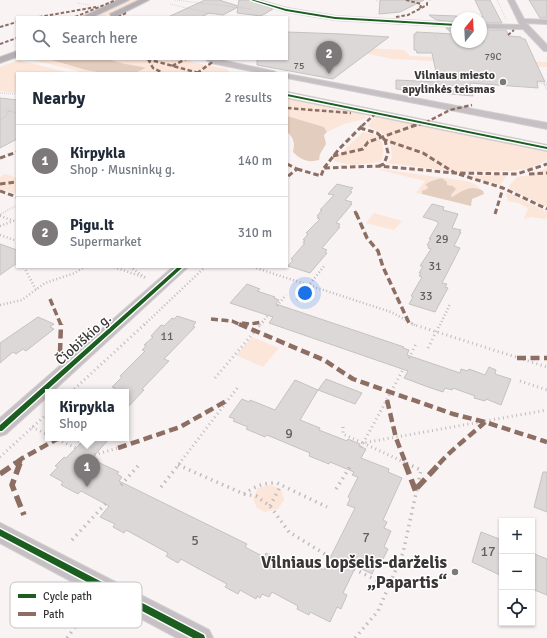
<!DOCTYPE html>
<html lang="en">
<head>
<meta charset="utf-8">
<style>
	:root { --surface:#fff; --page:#f6f6f7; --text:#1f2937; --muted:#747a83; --line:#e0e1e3; --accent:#7d7879 }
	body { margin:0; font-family:Signika,sans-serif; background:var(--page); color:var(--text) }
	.controls { position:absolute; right:12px; bottom:12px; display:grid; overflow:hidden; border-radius:0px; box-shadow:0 1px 3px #0004 }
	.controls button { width:36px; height:36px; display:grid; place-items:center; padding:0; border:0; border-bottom:1px solid var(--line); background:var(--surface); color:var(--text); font:20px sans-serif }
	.compass { position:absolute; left:451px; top:12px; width:36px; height:36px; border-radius:50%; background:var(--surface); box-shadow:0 1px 3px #0004; rotate:18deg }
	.you { position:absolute; left:305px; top:293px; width:14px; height:14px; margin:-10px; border:3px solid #fff; border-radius:50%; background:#1a73e8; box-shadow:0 0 0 6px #1a73e833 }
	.badge { display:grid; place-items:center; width:26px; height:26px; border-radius:50%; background:var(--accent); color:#fff; font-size:13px; font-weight:700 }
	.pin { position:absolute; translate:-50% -33px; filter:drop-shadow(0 1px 2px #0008) }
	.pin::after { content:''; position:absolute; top:21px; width:14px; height:12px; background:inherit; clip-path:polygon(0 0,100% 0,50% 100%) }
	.popup { position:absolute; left:45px; top:389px; width:84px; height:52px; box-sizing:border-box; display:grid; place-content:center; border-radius:0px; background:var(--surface); filter:drop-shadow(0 1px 3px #0005); font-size:13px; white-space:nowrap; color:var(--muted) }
	.popup b { font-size:15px; color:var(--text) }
	.popup::after { content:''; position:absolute; left:50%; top:100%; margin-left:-8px; border:8px solid transparent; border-top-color:var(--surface) }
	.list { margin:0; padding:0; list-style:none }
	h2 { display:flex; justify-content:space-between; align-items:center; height:52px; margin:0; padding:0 16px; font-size:17px }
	h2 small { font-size:13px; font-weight:400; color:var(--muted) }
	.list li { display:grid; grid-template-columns:26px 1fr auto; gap:12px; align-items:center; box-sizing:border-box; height:72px; padding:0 16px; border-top:1px solid var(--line) }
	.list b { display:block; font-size:15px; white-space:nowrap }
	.list p { margin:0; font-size:13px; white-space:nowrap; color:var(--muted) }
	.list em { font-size:13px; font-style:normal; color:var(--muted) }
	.icon { flex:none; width:22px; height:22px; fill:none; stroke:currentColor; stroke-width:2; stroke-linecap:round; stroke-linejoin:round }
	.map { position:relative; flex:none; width:547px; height:638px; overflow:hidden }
	.search { position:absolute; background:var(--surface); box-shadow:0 1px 3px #0004; left:16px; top:16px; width:272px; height:44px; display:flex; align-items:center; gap:10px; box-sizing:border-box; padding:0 14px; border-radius:0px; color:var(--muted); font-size:15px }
	.panel { position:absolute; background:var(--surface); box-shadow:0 1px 3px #0004; left:16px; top:72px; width:272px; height:196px; border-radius:0px }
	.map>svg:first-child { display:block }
</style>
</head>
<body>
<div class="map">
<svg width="547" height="638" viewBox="0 0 547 638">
	<rect width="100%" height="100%" fill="#f9f3f4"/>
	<path fill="#fbe6d9" d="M 130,0 L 141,0 L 103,17 L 92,17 Z
		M 287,44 L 404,50 L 410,56 L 547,62 L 547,67 L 392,59 L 355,51 Z
		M 29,59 L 48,59 L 86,70 L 103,73 L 79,73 L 78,71 Z
		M 110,59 L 193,59 L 190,62 L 227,69 L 231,73 L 120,73 C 129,70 137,72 146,69 C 137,66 116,63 110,59 Z
		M 18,60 L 66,72 L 67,73 L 17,73 L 17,93 L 0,91 L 0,67 Z
		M 287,97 C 301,100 360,109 368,118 L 344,124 L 327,132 L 324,127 L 287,116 Z
		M 376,117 L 383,117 L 547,149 L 547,160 L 531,168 L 511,171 L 458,172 L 387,163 L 392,158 C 391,149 391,139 383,134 C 379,130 373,130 368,126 L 372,119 Z
		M 363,132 C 382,135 387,143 381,162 L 353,165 L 334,161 L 334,158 L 344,151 L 346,148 Z
		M 547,168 L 547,207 L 510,189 L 509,186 L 517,177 L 532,175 Z
		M 380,169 L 466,181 L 475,184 L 483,191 C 469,184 463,190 452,197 L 451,195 L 455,188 L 453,186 L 447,185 L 447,182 L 442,178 L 436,179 L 425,185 L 428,187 L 427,190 L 422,191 L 422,194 L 416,193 L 425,181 L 380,170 Z
		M 5,174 L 17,178 L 17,194 L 0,189 L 0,177 Z
		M 504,175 L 506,177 L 500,185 L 469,176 Z
		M 506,193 L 511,194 L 547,212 L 547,217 L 545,219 L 532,217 L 524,219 L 528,208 L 518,203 L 508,201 Z
		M 374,213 L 402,221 L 394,230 L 366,223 Z
		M 252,337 L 279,348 L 263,367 L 236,355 Z
		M 270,485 L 281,489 L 284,500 L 278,509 L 265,512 L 257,508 L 253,498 L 258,488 Z"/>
	<path fill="#e3cdbf" d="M 48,59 L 110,59 C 118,64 136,65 146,68 L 137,72 L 103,73 L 86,70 Z
		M 287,116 L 324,127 L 327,132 L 324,135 L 326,144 L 320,154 L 319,160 C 308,163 301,160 293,152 C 295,143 294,138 287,132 Z
		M 442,178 L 447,182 L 447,185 L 453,186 L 456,189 L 451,195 L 452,197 C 463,191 469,184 483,191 L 484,194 L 472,199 L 471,206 L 422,194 L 422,191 L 427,189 L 428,187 L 425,185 C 430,181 436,179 442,178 Z"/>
	<path fill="#ddd8d8" stroke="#c6c2c2" d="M 205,0 L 219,0 L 238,6 L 239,0 L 248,0 L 273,9 L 261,16 L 237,13 L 238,7 L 223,15 L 209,13 L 201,17 L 168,17 Z
		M 380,0 L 424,0 L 400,12 L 379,14 Z
		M 475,0 L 490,0 L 502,23 L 481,23 L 481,18 L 476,17 L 483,17 Z
		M 529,0 L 547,0 L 547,18 L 540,18 Z
		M 429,15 L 457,16 L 457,22 L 436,20 Z
		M 446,28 L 457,28 L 457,42 L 484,42 L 481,30 L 506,30 L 509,36 L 521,37 L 522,39 L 525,39 L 545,82 L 537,81 L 538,88 L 470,83 L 473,96 L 396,89 L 396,80 L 438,82 L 432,53 L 417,53 L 416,50 L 414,50 L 414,34 L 416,34 L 416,32 L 453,34 Z
		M 287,32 L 342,34 L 389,37 L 333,79 L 257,65 L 257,59 L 287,59 Z
		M 0,98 L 17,100 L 17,139 L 0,148 Z
		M 337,184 L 353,188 L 350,191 L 352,192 L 345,200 L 352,202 L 350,204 L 352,204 L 336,223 L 340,224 L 338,227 L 340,227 L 322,248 L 327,250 L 325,252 L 327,253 L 310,273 L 288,266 L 293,260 L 291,259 L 305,243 L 303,243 L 305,240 L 303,240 L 308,234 L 306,233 L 320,219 L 317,218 L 319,216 L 317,216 L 322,210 L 320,210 L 334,195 L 328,194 Z
		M 432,204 L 444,207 L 443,210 L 458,214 L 452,228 L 461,230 L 459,232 L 461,232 L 454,246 L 460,248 L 442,283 L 447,284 L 445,287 L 448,288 L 435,312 L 409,304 L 413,297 L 411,296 L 422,277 L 419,276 L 421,273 L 419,273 L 423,266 L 420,266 L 431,249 L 428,248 L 429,246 L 427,245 L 431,239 L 429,239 L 438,224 L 438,222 L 433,220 L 423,217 Z
		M 0,244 L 17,250 L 17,263 L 0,275 Z
		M 247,284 L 260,289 L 257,291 L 275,297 L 274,298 L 279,300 L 276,304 L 404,347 L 403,348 L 409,350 L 407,355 L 460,373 L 461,369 L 468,371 L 469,369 L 485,375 L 489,367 L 496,370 L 495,374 L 511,379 L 501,405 L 486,399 L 485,401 L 474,398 L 475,396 L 453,388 L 452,390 L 445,388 L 443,392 L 428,387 L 404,378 L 408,371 L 269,323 L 273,317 L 230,303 Z
		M 177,316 L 196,322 L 193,326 L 195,327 L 164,359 L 169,361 L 142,389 L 144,390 L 126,409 L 126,392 L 111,392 L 115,388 L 112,387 L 122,377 L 120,376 L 145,351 L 142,350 L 146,346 L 144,345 L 153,337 L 151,336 L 161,325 L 164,326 L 172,318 L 174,319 Z
		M 38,317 L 54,324 L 50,327 L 54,329 L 26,351 L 23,349 L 16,354 L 13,352 L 0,363 L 0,343 Z
		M 326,379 L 362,393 L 355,404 L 318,390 Z
		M 295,380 L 318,390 L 300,420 L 320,428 L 319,430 L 347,441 L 348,439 L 360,444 L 359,446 L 366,449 L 361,458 L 389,469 L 388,472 L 402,478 L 383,520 L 387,522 L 384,528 L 391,531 L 384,547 L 388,549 L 383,559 L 379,557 L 372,574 L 356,566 L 343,593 L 347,595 L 341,609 L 337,607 L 330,622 L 310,612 L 309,615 L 297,609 L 298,606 L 272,592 L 269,597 L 262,594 L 260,598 L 257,596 L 256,599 L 240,590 L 238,594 L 225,587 L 227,584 L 199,569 L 181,559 L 178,563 L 166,556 L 168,553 L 126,530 L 124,533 L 113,527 L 115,524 L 100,517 L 109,506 L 81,491 L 78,494 L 61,485 L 63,482 L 50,475 L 58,467 L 55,466 L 64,457 L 66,458 L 86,438 L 110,438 L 91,459 L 119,472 L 117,474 L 122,477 L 119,481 L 247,544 L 245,547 L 264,557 L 266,553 L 287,564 L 291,558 L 298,561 L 300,558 L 324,570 L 355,508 L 347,505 L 350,499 L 348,497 L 358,477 L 352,475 L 354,472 L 330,462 L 329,464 L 309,456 L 310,453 L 267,435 L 265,437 L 246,429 L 248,427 L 233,421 L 235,419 L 229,417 L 242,399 L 249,402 L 250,400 L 275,410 Z
		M 543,472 L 547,472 L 547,512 L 534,507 Z
		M 481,532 L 502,540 L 502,576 L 472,562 Z
		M 532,553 L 547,559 L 547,595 L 532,589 Z"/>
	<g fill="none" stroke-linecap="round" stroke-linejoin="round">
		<defs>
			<path id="minor" d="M 249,0 L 259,0 L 287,8 L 335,16 L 457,23 L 457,27 L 335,20 L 286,12 Z
				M 508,0 L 514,0 L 524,19 L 547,20 L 547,24 L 526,23 L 547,45 L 547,51 L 544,51 L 523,29 L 481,28 L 481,24 L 520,25 Z
				M 205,59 L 216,59 L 273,71 L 277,73 L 261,73 L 211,63 Z
				M 287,74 L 547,123 L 547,129 L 287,78 Z
				M 287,92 L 547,145 L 547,151 L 287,98 Z
				M 173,267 L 188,267 L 52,392 L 48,392 L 48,396 L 6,434 L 0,436 L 0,418 Z
				M 0,523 L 209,630 L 213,638 L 177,638 L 0,543 Z"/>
			<path id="major" d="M 118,0 L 129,0 L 93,17 L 82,17 Z
				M 139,0 L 149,0 L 117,16 L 111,16 L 110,14 Z
				M 17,51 L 17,57 L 0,63 L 0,57 Z"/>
		</defs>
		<use href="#minor" stroke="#d2cecf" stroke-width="2"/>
		<use href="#major" stroke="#d2cecf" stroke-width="2"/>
		<path stroke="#c0bbbe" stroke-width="1" stroke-dasharray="0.5 1.5" stroke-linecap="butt" d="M 175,0 L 251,9
			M 376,0 L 378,2
			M 497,0 L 506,19
			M 427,2 L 431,0
			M 77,3 L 90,5
			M 170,4 L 212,14
			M 264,17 L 266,15
			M 434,35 L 437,39"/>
		<path stroke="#c0bbbe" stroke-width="1.5" stroke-dasharray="0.5 1.5" stroke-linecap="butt" d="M 539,83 L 544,84
			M 547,84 L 544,84 L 547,89
			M 473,88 L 482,89
			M 0,93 L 17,94
			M 6,110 L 17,113
			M 0,119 L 5,117 L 9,111"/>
		<path stroke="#c0bbbe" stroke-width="2" stroke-dasharray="0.5 2" stroke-linecap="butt" d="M 1,214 L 17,205"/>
		<path stroke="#c0bbbe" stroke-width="2.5" stroke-dasharray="1 2.5" stroke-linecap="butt" d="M 0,215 L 3,213
			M 0,216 L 17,222
			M 0,226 L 13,221
			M 0,235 L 17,241
			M 24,267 L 36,290
			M 114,267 L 146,278 L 130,267
			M 253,267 L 391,312 L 415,325
			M 297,300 L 325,265
			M 0,305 L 22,300 L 45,283 L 75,273 L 84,267
			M 277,306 L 286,295
			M 144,325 L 205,267
			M 260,325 L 269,314
			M 440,325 L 450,304"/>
		<path stroke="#c0bbbe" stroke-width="3" stroke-dasharray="1 3.5" stroke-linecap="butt" d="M 412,324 L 547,367
			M 428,348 L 440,324
			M 409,358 L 416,344
			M 215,378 L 261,324
			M 520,381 L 547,390
			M 71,392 L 145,324
			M 32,427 L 48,435
			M 343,427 L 343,434 L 363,443 L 547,410
			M 54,438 L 76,448
			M 363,443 L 408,464
			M 361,447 L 404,368
			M 90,456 L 118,448
			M 0,457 L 48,413
			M 179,464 L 238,387"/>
		<path stroke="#c0bbbe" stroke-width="3.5" stroke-dasharray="1.5 4.5" stroke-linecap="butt" d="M 178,465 L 244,494 C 254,487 264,482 277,483 L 327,507
			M 121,485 L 138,466
			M 161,487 L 180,463
			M 336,489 L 350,467
			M 244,494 L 256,496 L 270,506 L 289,532 L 333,559
			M 270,506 L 281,485
			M 72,540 L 107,502
			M 354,569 L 388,586
			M 67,638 L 90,607
			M 355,638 L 378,611 L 403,553 L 421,470 L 406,463"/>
		<use href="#minor" fill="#c6c0c4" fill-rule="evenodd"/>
		<use href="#major" fill="#b6afb3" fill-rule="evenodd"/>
		<path stroke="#8d6e63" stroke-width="2" stroke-dasharray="3.5 2" stroke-linecap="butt" d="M 406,0 L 421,4 L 420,9
			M 39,17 L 96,7
			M 75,17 L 116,0
			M 118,17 L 126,13
			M 396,17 L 408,15 L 427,5 L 427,2
			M 0,27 L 17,22
			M 508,35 L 514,30
			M 0,44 L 17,38"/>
		<path stroke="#8d6e63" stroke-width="2.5" stroke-dasharray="4.5 2.5" stroke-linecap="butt" d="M 147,59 L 199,73
			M 148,59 L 153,68 L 163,73
			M 172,66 L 186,59
			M 197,73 L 214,61
			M 287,108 L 351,113
			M 362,126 L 375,114
			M 412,126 L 425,123 L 450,110 L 472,105"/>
		<path stroke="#8d6e63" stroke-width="3" stroke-dasharray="5.5 3" stroke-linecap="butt" d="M 360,128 L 377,133 L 385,140 L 423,153 L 455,173 L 503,188 L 547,209
			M 333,156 L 363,149 L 368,142 L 416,125
			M 0,158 L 17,152
			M 287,164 L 297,169 L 287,177
			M 379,166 L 384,164 L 388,153 L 385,140
			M 324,168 L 339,149 L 363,125
			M 297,169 L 321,176 L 324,168 L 379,166 L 455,173 L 517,174 L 547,164
			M 529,174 L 547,173
			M 0,184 L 17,182
			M 0,191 L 17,197
			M 355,211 L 356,214
			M 495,214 L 503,188"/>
		<path stroke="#8d6e63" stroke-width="3.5" stroke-dasharray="7 3.5" stroke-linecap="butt" d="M 356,213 L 367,238 L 378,251 L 383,267 L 409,323
			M 50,299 L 61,325
			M 211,319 L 232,321 L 241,325
			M 242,323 L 250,324 L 263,322"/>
		<path stroke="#8d6e63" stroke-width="4.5" stroke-dasharray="9 4.5" stroke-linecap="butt" d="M 239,324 L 324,360 L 353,379 L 453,414 L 485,422 L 547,442
			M 60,352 L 61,324
			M 517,358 L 547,358
			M 387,400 L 396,438 L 406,464
			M 118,448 L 180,427 L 228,400
			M 14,464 L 21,459
			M 19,464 L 21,459 L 57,439
			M 439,464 C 453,448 470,436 485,422"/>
		<path stroke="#8d6e63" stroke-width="5.5" stroke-dasharray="12 5.5" stroke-linecap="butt" d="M 20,463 L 12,485 L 24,515
			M 405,463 L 416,492
			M 0,474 L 16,463
			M 417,488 L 440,463"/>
		<defs>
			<path id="cycleway" d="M 251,0 L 254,0 L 286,9 L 335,17 L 457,24 L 457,26 L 335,19 L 286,11 Z
				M 287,94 L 547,147 L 547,149 L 287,96 Z
				M 178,267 L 183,267 L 2,431 L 0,431 L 0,425 Z
				M 0,529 L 204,635 L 205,638 L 193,638 L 0,536 Z"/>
		</defs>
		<use href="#cycleway" stroke="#fff" stroke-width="3"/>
		<use href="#cycleway" fill="#1b5e20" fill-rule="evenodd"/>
	</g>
	<g fill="#7d7879" stroke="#fff" stroke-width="1.5">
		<circle cx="503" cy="82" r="4"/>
		<circle cx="455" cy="572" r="4"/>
	</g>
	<g text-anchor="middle" stroke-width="3" stroke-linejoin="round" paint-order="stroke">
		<g font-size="10" fill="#635e5f">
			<text x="493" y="60">79C</text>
			<text x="299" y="69">75</text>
		</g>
		<g font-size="12" font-weight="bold" fill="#3a3637" stroke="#fff" text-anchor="end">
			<text x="495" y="79">Vilniaus miesto<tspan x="495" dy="14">apylinkės teismas</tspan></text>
		</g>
		<g font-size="12" fill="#635e5f">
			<text x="442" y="243">29</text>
			<text x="435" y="270">31</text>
			<text x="426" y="300">33</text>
			<text x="167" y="340">11</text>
		</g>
		<g font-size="14" fill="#3a3637" stroke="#fff">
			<text transform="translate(83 339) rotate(-42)" y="5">Čiobiškio g.</text>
		</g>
		<g font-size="14" fill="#635e5f">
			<text x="289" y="438">9</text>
			<text x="366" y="542">7</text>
			<text x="195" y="545">5</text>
			<text x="488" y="556">17</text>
		</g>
		<g font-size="17" font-weight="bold" fill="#3a3637" stroke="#fff" text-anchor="end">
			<text x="447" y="568">Vilniaus lopšelis-darželis<tspan x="447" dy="20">„Papartis“</tspan></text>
		</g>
	</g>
	<rect x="10" y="582" width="132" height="46" rx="6" fill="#fff" stroke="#c4c3c3" stroke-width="1"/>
	<rect x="18" y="594" width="18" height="4" fill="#1b5e20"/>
	<rect x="18" y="612" width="18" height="4" fill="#8d6e63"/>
	<g font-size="11" fill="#3a3637">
		<text x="43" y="600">Cycle path</text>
		<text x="43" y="618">Path</text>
	</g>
</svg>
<div class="controls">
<button>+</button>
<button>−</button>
<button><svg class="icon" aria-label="locate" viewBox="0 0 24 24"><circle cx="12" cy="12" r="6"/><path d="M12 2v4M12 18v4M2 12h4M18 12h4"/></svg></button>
</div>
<svg class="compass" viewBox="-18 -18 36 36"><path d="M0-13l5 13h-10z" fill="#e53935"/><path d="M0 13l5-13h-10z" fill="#747a83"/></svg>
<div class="you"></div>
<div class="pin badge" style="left:87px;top:487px">1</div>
<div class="popup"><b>Kirpykla</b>Shop</div>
<div class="pin badge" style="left:329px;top:74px">2</div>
<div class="search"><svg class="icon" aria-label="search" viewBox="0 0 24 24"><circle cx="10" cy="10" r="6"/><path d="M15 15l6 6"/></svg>Search here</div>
<section class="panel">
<h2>Nearby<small>2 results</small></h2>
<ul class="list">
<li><span class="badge">1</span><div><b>Kirpykla</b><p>Shop · Musninkų g.</p></div><em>140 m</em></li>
<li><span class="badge">2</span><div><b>Pigu.lt</b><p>Supermarket</p></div><em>310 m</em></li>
</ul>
</section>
</div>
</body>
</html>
